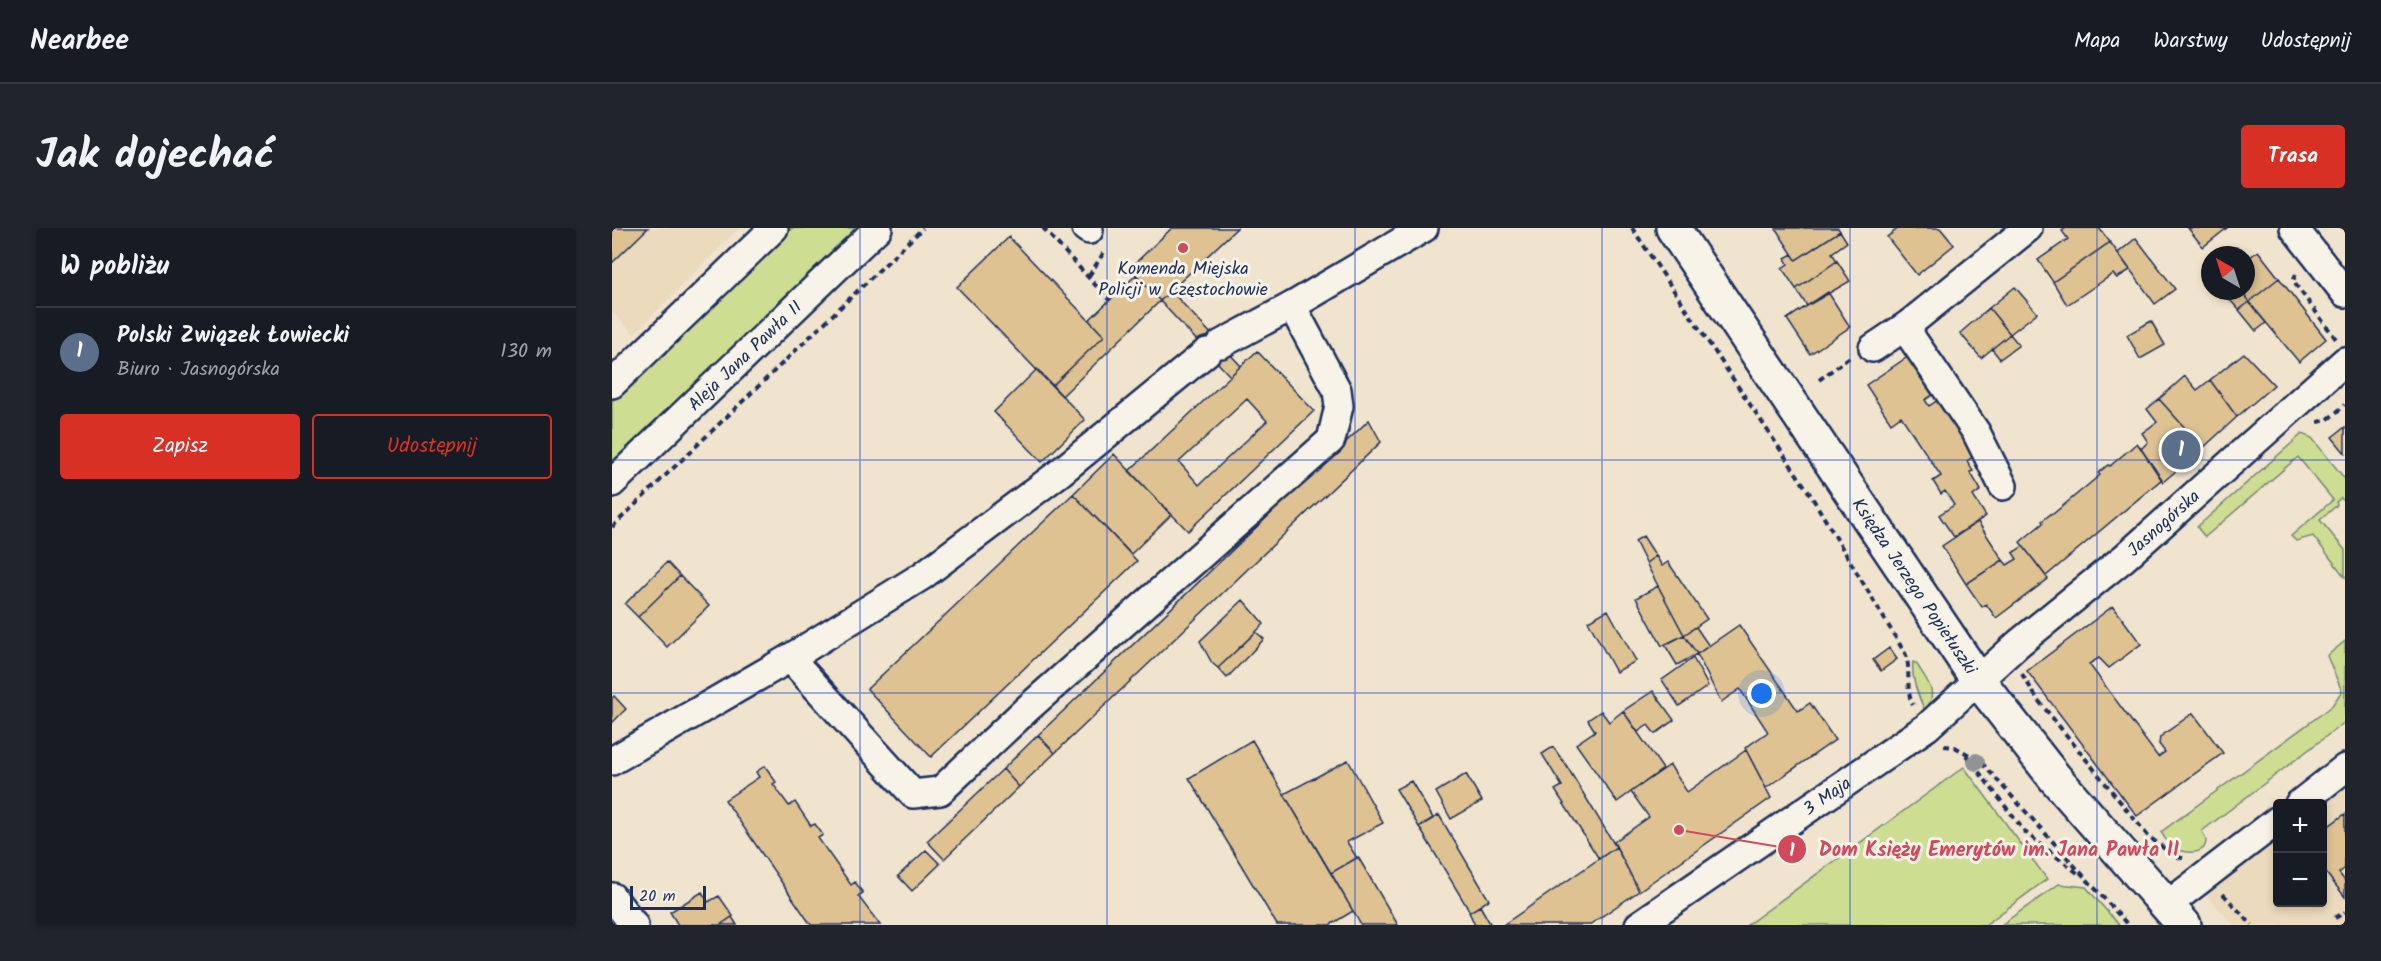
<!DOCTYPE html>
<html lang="pl">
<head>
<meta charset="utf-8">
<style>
	:root { --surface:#171b24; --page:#20242c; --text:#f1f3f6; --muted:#9ea1a6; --line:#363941; --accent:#d93025 }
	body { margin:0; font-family:Kalam,sans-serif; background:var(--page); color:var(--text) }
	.controls { position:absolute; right:18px; bottom:18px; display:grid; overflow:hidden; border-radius:6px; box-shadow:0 3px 9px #0003 }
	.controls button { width:54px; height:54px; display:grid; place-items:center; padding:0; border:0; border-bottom:2px solid var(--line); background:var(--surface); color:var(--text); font:30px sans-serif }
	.compass { position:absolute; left:1589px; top:18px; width:54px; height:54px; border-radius:50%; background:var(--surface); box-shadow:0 3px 9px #0003; rotate:321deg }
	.scale { position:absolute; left:18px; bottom:15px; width:76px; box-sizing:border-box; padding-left:6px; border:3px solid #1b2f5e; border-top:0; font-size:16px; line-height:21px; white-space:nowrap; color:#1b2f5e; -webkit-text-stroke:4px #f7f3e8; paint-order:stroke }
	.you { position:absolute; left:1150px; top:466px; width:21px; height:21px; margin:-15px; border:4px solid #fff; border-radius:50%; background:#1a73e8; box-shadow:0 0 0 9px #1a73e833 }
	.badge { display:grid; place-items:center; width:39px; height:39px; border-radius:50%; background:var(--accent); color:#fff; font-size:20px; font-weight:700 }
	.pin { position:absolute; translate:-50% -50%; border:3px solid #fff; box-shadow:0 2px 6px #0006 }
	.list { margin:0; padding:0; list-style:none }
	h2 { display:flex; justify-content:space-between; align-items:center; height:78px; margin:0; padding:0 24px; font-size:26px }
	h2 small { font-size:20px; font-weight:400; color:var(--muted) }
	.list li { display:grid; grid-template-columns:39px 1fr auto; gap:18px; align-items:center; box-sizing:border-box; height:90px; padding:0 24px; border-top:2px solid var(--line) }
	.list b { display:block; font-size:22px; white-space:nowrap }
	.list p { margin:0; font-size:20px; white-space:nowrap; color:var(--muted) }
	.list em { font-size:20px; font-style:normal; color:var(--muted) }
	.actions { display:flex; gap:12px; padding:18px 24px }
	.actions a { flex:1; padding:14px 0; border:2px solid var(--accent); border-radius:6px; text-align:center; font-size:21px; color:var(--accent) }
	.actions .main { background:var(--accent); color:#fff }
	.map { position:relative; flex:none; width:1733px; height:697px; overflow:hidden; border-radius:6px }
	header { display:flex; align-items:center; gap:36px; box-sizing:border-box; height:84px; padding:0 30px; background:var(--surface); border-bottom:2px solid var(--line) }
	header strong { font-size:28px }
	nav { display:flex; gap:33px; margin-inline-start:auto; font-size:21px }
	.intro { display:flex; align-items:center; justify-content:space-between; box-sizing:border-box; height:144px; padding:0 36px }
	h1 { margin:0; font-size:42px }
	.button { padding:15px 27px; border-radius:6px; background:var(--accent); color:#fff; font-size:21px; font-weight:700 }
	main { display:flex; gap:36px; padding:0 36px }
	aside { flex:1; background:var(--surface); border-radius:6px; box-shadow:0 3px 9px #0003 }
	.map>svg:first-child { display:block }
</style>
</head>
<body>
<header>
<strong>Nearbee</strong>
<nav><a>Mapa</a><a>Warstwy</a><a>Udostępnij</a></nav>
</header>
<div class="intro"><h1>Jak dojechać</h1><a class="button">Trasa</a></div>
<main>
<aside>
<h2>W pobliżu<small></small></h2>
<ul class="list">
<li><span class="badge" style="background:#5c6f8a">1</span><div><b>Polski Związek Łowiecki</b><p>Biuro · Jasnogórska</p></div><em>130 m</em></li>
</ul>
<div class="actions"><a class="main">Zapisz</a><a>Udostępnij</a></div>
</aside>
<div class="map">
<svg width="1733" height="697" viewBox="0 0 1733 697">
	<rect width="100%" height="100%" fill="#f0e4ce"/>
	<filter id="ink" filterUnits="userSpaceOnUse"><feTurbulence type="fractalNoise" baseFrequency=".0167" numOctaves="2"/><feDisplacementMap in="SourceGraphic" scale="12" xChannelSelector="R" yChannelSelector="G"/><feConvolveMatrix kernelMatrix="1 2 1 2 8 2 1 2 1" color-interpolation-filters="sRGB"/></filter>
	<g filter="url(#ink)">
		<path fill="#ebdabc" d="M 0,0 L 127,0 L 22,106 L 0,84 Z
			M 1733,540 L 1733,697 L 1622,697 L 1593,666 L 1665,601 L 1666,674 L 1710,674 L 1710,576 L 1694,575 Z"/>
		<path fill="#cddd91" stroke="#748678" stroke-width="1.5" d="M 180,0 L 246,0 L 0,234 L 0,173 Z
			M 1690,206 L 1700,210 L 1733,251 L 1733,274 L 1729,270 L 1724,274 L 1725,277 L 1708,292 L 1733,322 L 1733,349 L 1701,308 L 1684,313 L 1679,308 L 1721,272 L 1686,229 L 1593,309 L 1585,299 Z
			M 1733,413 L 1733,494 L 1590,603 C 1591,606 1593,609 1594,612 C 1594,629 1570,625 1561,619 C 1556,616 1552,609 1549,604 L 1719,479 L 1730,463 L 1715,428 Z
			M 1301,434 L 1304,435 C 1314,452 1328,464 1313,482 C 1306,469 1299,449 1301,434 Z
			M 1352,539 L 1435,651 L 1373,697 L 1135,697 Z
			M 1447,656 L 1474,659 L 1507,697 L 1389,697 Z"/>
		<path fill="#dec292" stroke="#1b2f5e" stroke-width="1.5" fill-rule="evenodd" d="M 0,0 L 36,0 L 0,35 Z
			M 560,0 L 625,0 L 548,73 L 518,40 Z
			M 1166,0 L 1226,0 L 1228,3 L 1184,32 L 1164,1 Z
			M 1287,0 L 1328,0 L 1342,17 L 1305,47 L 1275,9 Z
			M 1454,0 L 1487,0 L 1498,14 L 1441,54 L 1426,32 L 1456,11 L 1450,3 Z
			M 1576,0 L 1615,0 L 1591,19 Z
			M 1228,3 L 1235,14 L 1220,25 L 1225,33 L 1184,61 L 1170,40 L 1176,36 L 1173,30 L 1180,26 L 1184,32 Z
			M 397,9 L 492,108 L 440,158 L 345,59 Z
			M 1524,10 L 1563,61 L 1543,76 L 1506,25 Z
			M 1498,14 L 1518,42 L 1505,50 L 1501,46 L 1455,77 L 1441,54 Z
			M 1646,23 L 1667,50 L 1637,74 L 1629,63 L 1634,63 L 1634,32 Z
			M 1225,33 L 1238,53 L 1195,78 L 1184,61 Z
			M 524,47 L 548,73 L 450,168 L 440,158 L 492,108 L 477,92 Z
			M 1667,50 L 1714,111 L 1687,134 L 1637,74 Z
			M 1403,59 L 1425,85 L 1398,106 L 1377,80 Z
			M 559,63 L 629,138 L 618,148 L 548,73 Z
			M 1610,63 L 1629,63 L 1637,74 L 1627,82 Z
			M 1216,64 L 1238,99 L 1198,126 L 1175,91 Z
			M 1637,74 L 1654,95 L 1644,103 L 1627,82 Z
			M 1377,80 L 1398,106 L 1369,130 L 1348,105 Z
			M 1539,93 L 1553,117 L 1528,131 L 1515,107 Z
			M 1398,106 L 1407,117 L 1388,131 L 1380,121 Z
			M 645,123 L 702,183 L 576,303 L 517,243 ZM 635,171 L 655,193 L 587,257 L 567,234 Z
			M 1632,125 L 1662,157 L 1625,189 L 1598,152 Z
			M 1300,126 L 1325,164 L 1313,172 L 1317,178 L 1332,168 L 1368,224 L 1355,233 L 1361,243 L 1358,244 L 1369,262 L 1361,268 L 1374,288 L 1342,309 L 1327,287 L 1342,277 L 1333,263 L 1329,266 L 1321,253 L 1329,248 L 1289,188 L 1279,195 L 1254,157 Z
			M 425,141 L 473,192 L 430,234 L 382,184 Z
			M 1573,148 L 1585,162 L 1598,152 L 1625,189 L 1591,220 L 1547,171 Z
			M 1547,171 L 1591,220 L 1551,254 L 1529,221 L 1536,214 L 1530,205 L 1545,194 L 1535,181 Z
			M 757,192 L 769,214 L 443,525 L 426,507 Z
			M 1733,199 L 1733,225 L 1720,209 Z
			M 1525,215 L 1550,251 L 1434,348 L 1408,314 L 1431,295 L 1430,293 L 1440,285 L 1441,286 L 1488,247 L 1486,245 L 1496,237 L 1498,238 Z
			M 502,226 L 559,287 L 519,326 L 461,266 Z
			M 461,266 L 525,333 L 319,529 L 255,461 Z
			M 1366,294 L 1391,332 L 1354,356 L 1330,318 Z
			M 1031,308 L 1044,328 L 1034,335 L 1023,313 Z
			M 1411,318 L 1436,351 L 1384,390 L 1374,376 L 1370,379 L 1354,356 L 1391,332 L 1395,337 L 1405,331 L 1401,325 Z
			M 1044,328 L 1050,338 L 1056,334 L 1095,391 L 1072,407 L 1034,335 Z
			M 55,334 L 68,348 L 26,389 L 13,376 Z
			M 68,348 L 97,378 L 55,419 L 26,389 Z
			M 1046,358 L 1072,407 L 1050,418 L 1024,370 Z
			M 631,372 L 652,396 L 606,440 L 600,435 L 588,413 Z
			M 1501,378 L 1529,416 L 1497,440 L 1487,430 L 1477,436 L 1546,529 L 1553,524 L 1547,516 L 1548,509 L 1581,485 L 1611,525 L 1525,588 L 1415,443 Z
			M 996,382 L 1024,433 L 1004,444 L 976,393 Z
			M 1127,397 L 1186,483 L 1198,475 L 1223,512 L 1154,560 L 1133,520 L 1156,504 L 1128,461 L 1109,474 L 1085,426 Z
			M 1084,399 L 1097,418 L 1085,426 L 1072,407 Z
			M 644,404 L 652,411 L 615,450 L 606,440 Z
			M 1072,407 L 1085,426 L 1065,437 L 1053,417 Z
			M 1277,420 L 1285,431 L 1269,443 L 1261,432 Z
			M 1081,430 L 1096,458 L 1067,478 L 1050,452 Z
			M 1041,463 L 1062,492 L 1043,506 L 1036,497 L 1026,504 L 1011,483 Z
			M 2,468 L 14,481 L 0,495 L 0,470 Z
			M 989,483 L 997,494 L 1011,483 L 1051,541 L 1005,574 L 964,516 L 983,503 L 976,492 Z
			M 426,507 L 443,525 L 407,559 L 391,541 Z
			M 640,512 L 741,683 L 718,697 L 665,697 L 577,550 Z
			M 941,519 L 954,537 L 1004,619 L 987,631 L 943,562 L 950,558 L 930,526 Z
			M 1134,522 L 1159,570 L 1027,663 L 1002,614 L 1037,589 L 1019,564 L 1058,537 L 1075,564 Z
			M 736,532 L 771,595 L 735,614 L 745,630 L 719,645 L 672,566 Z
			M 153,538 L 164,554 L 161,556 L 177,578 L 183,574 L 199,598 L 203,596 L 211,607 L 206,610 L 239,657 L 243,654 L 251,665 L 246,668 L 268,697 L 199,697 L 113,572 L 147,549 L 144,544 Z
			M 391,541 L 407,559 L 332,631 L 315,613 Z
			M 854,546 L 870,573 L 839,591 L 824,564 Z
			M 799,553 L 821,590 L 807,599 L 784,561 Z
			M 1733,586 L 1733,640 L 1727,645 L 1733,653 L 1733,669 L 1710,640 L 1710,603 Z
			M 827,587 L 877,672 L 858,684 L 807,599 Z
			M 1004,619 L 1027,663 L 977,697 L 891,697 Z
			M 314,622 L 328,636 L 300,663 L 286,648 Z
			M 746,629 L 786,697 L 749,697 L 741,683 L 719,645 Z
			M 90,664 L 96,674 L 107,668 L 121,688 L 108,697 L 66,697 L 58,684 Z
			M 868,678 L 879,697 L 863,697 L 857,684 Z
			M 120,689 L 125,697 L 108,697 Z"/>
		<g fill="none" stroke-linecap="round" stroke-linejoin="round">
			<defs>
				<g id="minor">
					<path d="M 474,0 L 477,2"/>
					<path d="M 1682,0 L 1733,65"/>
					<path d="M 1297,96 L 1299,109 L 1364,204 L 1391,258"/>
					<path d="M 609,116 L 680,78 L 812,0"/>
					<path d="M 1261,120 L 1297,96 L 1416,0"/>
					<path d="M 0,156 L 162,0"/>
					<path id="s1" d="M 0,255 L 266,0"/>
					<path d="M 178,430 L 301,566 L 328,563 L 415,481 L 719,212 L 727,178 L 725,162 L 680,78"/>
					<path d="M 0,533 L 178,430 L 310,348 L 446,246 L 595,124"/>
					<path d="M 1687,576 L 1733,540"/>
					<path d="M 0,669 L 22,697"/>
					<path d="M 1554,678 L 1666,592"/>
					<path id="s2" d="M 1027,697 L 1315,499 L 1407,415 L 1512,330 L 1733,133"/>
				</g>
				<g id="major">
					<path id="s3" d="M 1061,0 L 1366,452 L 1443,550 L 1572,697"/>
				</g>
			</defs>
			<use href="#minor" stroke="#1b2f5e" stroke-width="32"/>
			<use href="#major" stroke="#1b2f5e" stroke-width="38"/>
			<path stroke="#1b2f5e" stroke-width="4" stroke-dasharray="6 4.5" stroke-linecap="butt" d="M 431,0 L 498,73
				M 1020,0 L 1198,266 L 1294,427 C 1299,443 1293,463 1301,477
				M 1684,46 L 1681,53 L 1724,111
				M 477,48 L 492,24
				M 1207,152 L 1238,129
				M 1706,194 L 1715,192 L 1733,177
				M 0,299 L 311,0
				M 1410,446 L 1426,472 L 1536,608 L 1562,628 L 1574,631
				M 1332,518 L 1343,519 L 1368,533 L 1516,697
				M 1354,527 L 1413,604 L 1468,647
				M 1611,666 L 1640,697
				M 1723,690 L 1733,684"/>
			<use href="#minor" stroke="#f7f3e8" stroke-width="27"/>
			<use href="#major" stroke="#f7f3e8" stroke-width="33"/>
		</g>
		<circle fill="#8f9496" cx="1364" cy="534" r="9"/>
	</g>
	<path fill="none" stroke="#1d4ed8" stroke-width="1.5" stroke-opacity="0.55" d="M 248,0 L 248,697M 495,0 L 495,697M 743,0 L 743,697M 990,0 L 990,697M 1238,0 L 1238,697M 1485,0 L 1485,697M 0,232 L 1733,232M 0,465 L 1733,465"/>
	<circle fill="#d1495b" stroke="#f7f3e8" stroke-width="2" cx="571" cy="20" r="6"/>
	<g text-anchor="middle" stroke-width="6" stroke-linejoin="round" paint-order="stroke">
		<g font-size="18" fill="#1b2f5e" stroke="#f7f3e8">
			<text x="571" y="46">Komenda Miejska<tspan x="571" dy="21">Policji w Częstochowie</tspan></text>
		</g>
		<g font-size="18" fill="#1b2f5e" stroke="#f7f3e8">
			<text dy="6" stroke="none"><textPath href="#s1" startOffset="184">Aleja Jana Pawła II</textPath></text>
			<text dy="6" stroke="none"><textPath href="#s2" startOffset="662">Jasnogórska</textPath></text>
			<text dy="6" stroke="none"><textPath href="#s3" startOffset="432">Księdza Jerzego Popiełuszki</textPath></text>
			<text dy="6" stroke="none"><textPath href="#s2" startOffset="228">3 Maja</textPath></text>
		</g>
	</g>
	<path fill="none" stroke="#d1495b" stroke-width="2" d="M1067 602L1180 621"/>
	<g fill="#d1495b" stroke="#f7f3e8" stroke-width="2">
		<circle cx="1067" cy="602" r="6"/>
		<circle cx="1180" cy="621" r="15"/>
	</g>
	<g font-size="18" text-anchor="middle" font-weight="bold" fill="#fff">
		<text x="1180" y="628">1</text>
	</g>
	<g font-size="20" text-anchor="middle" font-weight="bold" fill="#d1495b" stroke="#f7f3e8" stroke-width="6" stroke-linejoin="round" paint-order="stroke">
		<text x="1387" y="628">Dom Księży Emerytów im. Jana Pawła II</text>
	</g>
</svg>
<div class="controls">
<button>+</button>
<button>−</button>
</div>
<svg class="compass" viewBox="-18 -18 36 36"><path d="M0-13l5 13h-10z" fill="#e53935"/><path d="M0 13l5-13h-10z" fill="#9ea1a6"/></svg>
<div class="scale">20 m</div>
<div class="you"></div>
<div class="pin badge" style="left:1569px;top:222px;background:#5c6f8a">1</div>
</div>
</main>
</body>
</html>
